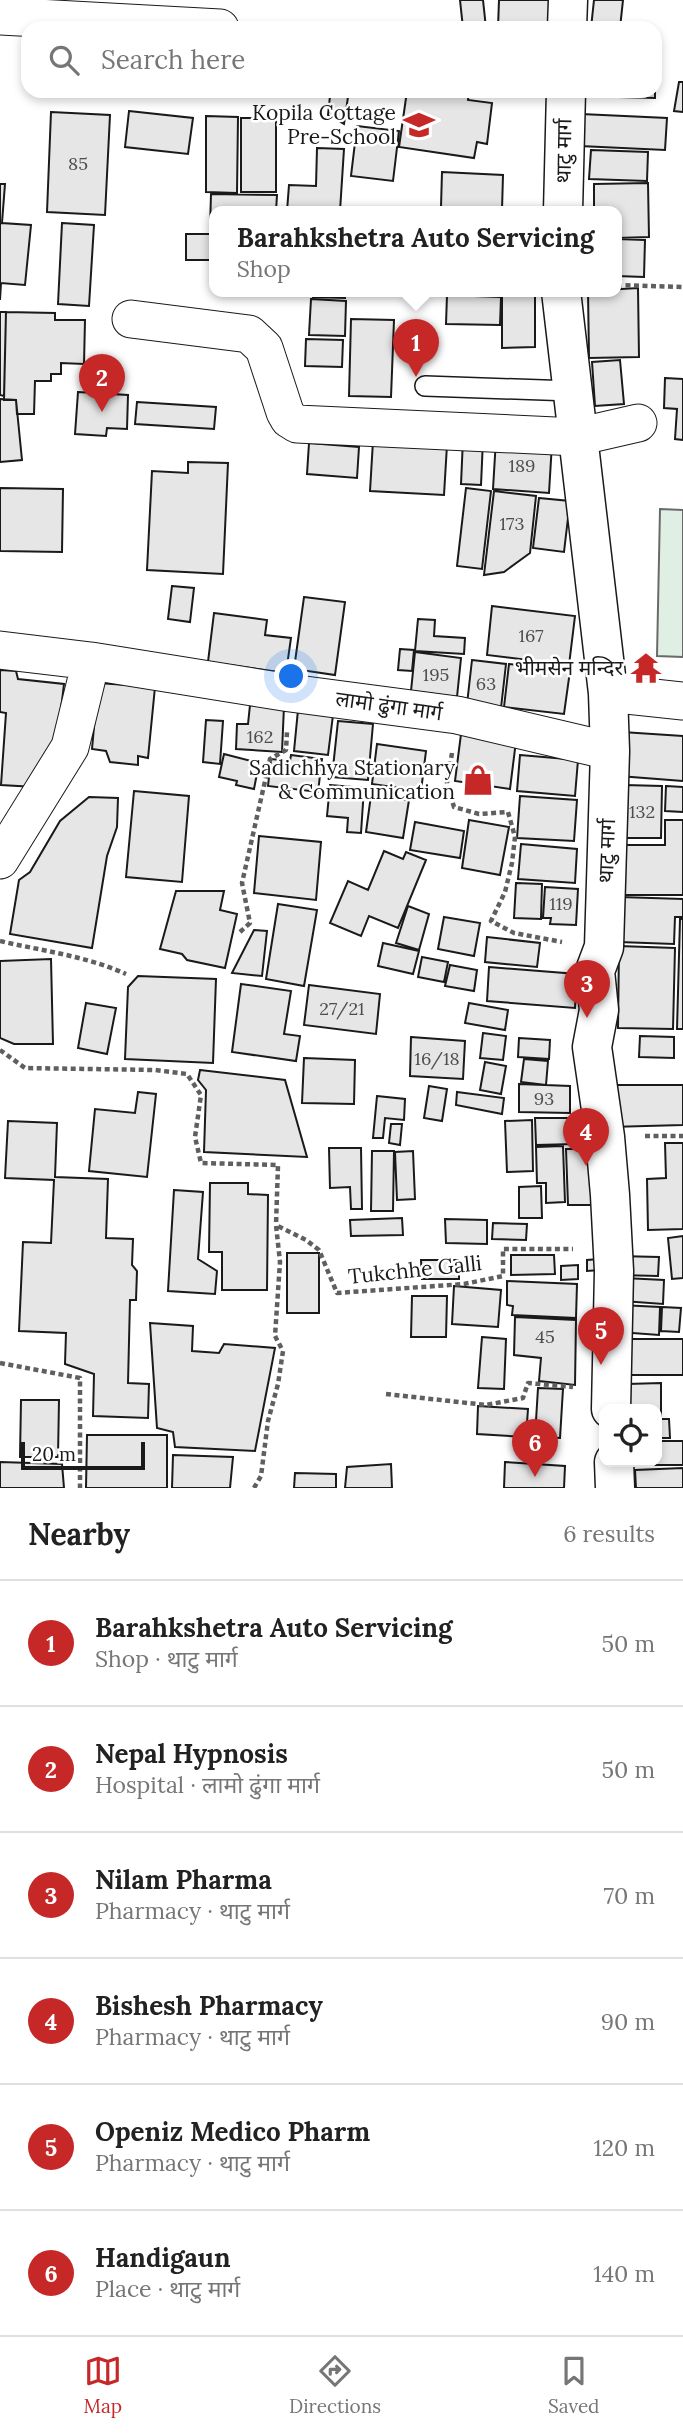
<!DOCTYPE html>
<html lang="en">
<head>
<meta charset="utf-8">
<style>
	:root { --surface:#fff; --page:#f6f6f6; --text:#222; --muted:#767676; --line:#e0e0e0; --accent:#c62828 }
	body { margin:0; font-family:Lora,"Noto Sans Devanagari",serif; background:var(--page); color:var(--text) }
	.controls { position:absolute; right:21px; bottom:21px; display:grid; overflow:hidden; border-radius:14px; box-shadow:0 4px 10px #0003 }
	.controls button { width:63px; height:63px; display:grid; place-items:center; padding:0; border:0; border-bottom:2px solid var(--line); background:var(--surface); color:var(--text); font:35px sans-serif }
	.scale { position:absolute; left:21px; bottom:18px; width:124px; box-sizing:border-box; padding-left:7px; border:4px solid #1a1a1a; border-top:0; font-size:19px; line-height:24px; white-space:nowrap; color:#1a1a1a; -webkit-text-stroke:5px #fff; paint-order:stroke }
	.you { position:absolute; left:292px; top:677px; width:24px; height:24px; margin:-18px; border:5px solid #fff; border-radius:50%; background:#1a73e8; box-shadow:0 0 0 10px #1a73e833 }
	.badge { display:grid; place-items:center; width:46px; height:46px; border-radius:50%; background:var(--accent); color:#fff; font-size:23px; font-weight:700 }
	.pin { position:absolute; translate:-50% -58px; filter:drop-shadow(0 2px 4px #0008) }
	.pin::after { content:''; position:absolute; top:37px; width:24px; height:21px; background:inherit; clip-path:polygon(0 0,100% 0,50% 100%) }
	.popup { position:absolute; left:209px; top:206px; width:413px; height:91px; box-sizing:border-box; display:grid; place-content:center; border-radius:14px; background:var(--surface); filter:drop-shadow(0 2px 5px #0005); font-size:23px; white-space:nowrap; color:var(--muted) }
	.popup b { font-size:26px; color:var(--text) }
	.popup::after { content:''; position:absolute; left:50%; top:100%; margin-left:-14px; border:14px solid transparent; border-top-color:var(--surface) }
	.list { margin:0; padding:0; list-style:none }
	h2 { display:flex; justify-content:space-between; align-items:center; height:91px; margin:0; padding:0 28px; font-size:30px }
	h2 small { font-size:23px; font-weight:400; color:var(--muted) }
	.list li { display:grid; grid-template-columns:46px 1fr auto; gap:21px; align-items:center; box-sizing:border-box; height:126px; padding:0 28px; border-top:2px solid var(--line) }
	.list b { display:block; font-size:26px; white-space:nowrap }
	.list p { margin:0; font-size:23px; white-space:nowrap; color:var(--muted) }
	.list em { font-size:23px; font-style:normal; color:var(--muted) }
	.icon { flex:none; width:38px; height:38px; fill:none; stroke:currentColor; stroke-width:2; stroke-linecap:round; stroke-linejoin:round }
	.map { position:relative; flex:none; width:683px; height:1488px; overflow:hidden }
	.search { position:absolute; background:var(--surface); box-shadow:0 4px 10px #0003; left:21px; right:21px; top:21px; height:77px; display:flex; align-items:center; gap:18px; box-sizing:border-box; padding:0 24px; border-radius:21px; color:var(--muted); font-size:26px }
	.sheet { height:847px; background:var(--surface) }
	nav { display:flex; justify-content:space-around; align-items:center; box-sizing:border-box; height:98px; border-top:2px solid var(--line); background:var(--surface); font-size:19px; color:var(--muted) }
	nav a { display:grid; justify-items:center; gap:4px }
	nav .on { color:var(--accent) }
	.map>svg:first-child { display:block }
</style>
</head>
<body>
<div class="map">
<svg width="683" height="1488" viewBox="0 0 683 1488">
	<rect width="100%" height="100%" fill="#fff"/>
	<path fill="#e0efe3" stroke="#6a6a6a" stroke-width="2" d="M 660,509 L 683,510 L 683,657 L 657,656 Z"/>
	<path fill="#e6e6e6" stroke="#1a1a1a" stroke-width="2" d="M 460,0 L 483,0 L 486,28 L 463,28 Z
		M 499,0 L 553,0 L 552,28 L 498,28 Z
		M 594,0 L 623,0 L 620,28 L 591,28 Z
		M 655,72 L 655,98 L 581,96 L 581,91 L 655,91 Z
		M 679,82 L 683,82 L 683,112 L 674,111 Z
		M 407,91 L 469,91 L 468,100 L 492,103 L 487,144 L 477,142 L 474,158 L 399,147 Z
		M 330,96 L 348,97 L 344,124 L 328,115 Z
		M 129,111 L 193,118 L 188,154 L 125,147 Z
		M 51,112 L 110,115 L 105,215 L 47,212 Z
		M 581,114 L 667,118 L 665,150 L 580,146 Z
		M 206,116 L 238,117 L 237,193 L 206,192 Z
		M 241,118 L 276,118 L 276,192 L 241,192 Z
		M 357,126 L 399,131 L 393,181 L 351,176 Z
		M 317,148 L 344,149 L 340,211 L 287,211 L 289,185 L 316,186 Z
		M 591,150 L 648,152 L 647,181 L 589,179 Z
		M 442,172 L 503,175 L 502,210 L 441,207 Z
		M 648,183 L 649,237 L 617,238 L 617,211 L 594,211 L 594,184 Z
		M 0,184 L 5,184 L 2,223 L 31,225 L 25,285 L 1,283 L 0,300 Z
		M 211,194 L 277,195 L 276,211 L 215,211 L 215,228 L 210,228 Z
		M 62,223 L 94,225 L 89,306 L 58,304 Z
		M 186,234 L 215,234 L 215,260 L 186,260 Z
		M 617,239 L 645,240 L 644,277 L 617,276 Z
		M 638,288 L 639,357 L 589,358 L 588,291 Z
		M 313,291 L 345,291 L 345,298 L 313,297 Z
		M 502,291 L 535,291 L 535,347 L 502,348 Z
		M 447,295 L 501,297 L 500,325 L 446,324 Z
		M 311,299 L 346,301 L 345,336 L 309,335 Z
		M 0,312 L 6,312 L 4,396 L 0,395 Z
		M 6,312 L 55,313 L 55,320 L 85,320 L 84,364 L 61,363 L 61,374 L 51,374 L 51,381 L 35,381 L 34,414 L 17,414 L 16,400 L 4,400 Z
		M 351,319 L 394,320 L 391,397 L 349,396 Z
		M 306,339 L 343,340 L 342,367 L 305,366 Z
		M 620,360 L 624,404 L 595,406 L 592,362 Z
		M 665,378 L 683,379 L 683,440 L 675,439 L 677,409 L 664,408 Z
		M 78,392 L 128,395 L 127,429 L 107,428 L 106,436 L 75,434 Z
		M 0,399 L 16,400 L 22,460 L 0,462 Z
		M 137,402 L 216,407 L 214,429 L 135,424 Z
		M 463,439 L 483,440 L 481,485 L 461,484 Z
		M 496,439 L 552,443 L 549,493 L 493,489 Z
		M 373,441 L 447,445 L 444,495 L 370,491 Z
		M 309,443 L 359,447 L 357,478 L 307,474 Z
		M 188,462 L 228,463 L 223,574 L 147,570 L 152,471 L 188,473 Z
		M 0,488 L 63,489 L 62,552 L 0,551 Z
		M 466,488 L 491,491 L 482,569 L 457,566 Z
		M 494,491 L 536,496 L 530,553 L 504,572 L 484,575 Z
		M 539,498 L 570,501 L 564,552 L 533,548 Z
		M 172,586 L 194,588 L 190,622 L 168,619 Z
		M 304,597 L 345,602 L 335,675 L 294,669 Z
		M 492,606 L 575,616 L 569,665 L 487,655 Z
		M 214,613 L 267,620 L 265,635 L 291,638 L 286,673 L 208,662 Z
		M 418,619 L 435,620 L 434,636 L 465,638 L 464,654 L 415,651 Z
		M 400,649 L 414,650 L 412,671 L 398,670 Z
		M 415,652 L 461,658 L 457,697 L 411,691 Z
		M 472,660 L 506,664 L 501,708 L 467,704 Z
		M 509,664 L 570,671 L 564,714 L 504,707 Z
		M 0,670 L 16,671 L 18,679 L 64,684 L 56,751 L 35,787 L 1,785 L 6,713 L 0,712 Z
		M 98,683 L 155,687 L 148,758 L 138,756 L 138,765 L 110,762 L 106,751 L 92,749 Z
		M 250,705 L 284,706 L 282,752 L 236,749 L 237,724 L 248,724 Z
		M 298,710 L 333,715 L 328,755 L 294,751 Z
		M 206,720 L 223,721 L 220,764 L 203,762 Z
		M 338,721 L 373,724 L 368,780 L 332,777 Z
		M 622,732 L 683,736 L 683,781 L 619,776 Z
		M 461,734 L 516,741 L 510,789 L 455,781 Z
		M 377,744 L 426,751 L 421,791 L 372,784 Z
		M 224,754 L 259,763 L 254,789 L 236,785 L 237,781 L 219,777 Z
		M 291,755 L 322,759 L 318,792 L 268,786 L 271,759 L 290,761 Z
		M 520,755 L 578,760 L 575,796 L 517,791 Z
		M 330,785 L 364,788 L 361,833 L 347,832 L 348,818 L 327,816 Z
		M 624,785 L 662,786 L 661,838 L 623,838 Z
		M 666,786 L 683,787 L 683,812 L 665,811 Z
		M 134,791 L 189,796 L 182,882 L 126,877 Z
		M 371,795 L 409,800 L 403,838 L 366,832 Z
		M 520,796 L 577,800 L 574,841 L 517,838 Z
		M 89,797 L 118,798 L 117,827 L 107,856 L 92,948 L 10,934 L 19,880 L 30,872 L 60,821 Z
		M 469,820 L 509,827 L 500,875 L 462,868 Z
		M 665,820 L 683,820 L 683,895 L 624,895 L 624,845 L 665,845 Z
		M 415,822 L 464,831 L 460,858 L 410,850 Z
		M 259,836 L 321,842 L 316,900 L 254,893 Z
		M 521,844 L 577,849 L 575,883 L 518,879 Z
		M 384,851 L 403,859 L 406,852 L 426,860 L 398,928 L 369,916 L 361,936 L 330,923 L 348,881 L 368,890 Z
		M 516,883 L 542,884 L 541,919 L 514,918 Z
		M 545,887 L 578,889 L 576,925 L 550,924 L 551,918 L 543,918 Z
		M 176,891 L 224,891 L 220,910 L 237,914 L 225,968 L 187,960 L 182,954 L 160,949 Z
		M 620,897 L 683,899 L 683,917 L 675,917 L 674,944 L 619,942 Z
		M 278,904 L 317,910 L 304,986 L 266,979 Z
		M 408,906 L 429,914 L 419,950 L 396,943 Z
		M 444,917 L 480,923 L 474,956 L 438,949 Z
		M 680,919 L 683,919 L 683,1029 L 677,1029 Z
		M 254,930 L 267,931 L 262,976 L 232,973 Z
		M 487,937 L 540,943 L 537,967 L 485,962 Z
		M 383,943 L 419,951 L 413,974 L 378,966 Z
		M 619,946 L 675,948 L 673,1029 L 618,1028 Z
		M 422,957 L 448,962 L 444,982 L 418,977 Z
		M 51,959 L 53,1044 L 14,1044 L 0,1038 L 0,961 Z
		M 450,965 L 477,970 L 474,991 L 445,986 Z
		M 489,967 L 577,974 L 575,1008 L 487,1001 Z
		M 138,976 L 216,979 L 213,1063 L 125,1059 L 128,987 Z
		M 241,984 L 291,991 L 284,1034 L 300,1036 L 296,1061 L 232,1052 Z
		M 309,985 L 380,994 L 376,1034 L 304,1025 Z
		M 86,1003 L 116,1008 L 107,1054 L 78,1048 Z
		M 469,1003 L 508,1010 L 505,1030 L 465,1023 Z
		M 483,1033 L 506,1036 L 503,1060 L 480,1058 Z
		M 640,1036 L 674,1037 L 674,1058 L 639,1057 Z
		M 411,1037 L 465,1041 L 463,1079 L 410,1076 Z
		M 519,1038 L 550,1040 L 549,1059 L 518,1057 Z
		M 304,1058 L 355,1060 L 354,1104 L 302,1103 Z
		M 524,1059 L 548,1061 L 546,1085 L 521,1082 Z
		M 485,1062 L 506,1066 L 501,1094 L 480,1090 Z
		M 200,1070 L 285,1080 L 307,1157 L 204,1152 L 206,1090 L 198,1080 Z
		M 519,1084 L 570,1086 L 570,1113 L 519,1112 Z
		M 610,1085 L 683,1085 L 683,1125 L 610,1127 Z
		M 429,1086 L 447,1089 L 442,1121 L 424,1118 Z
		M 138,1092 L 156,1094 L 147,1177 L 89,1171 L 95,1109 L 135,1113 Z
		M 457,1092 L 504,1098 L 502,1114 L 456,1105 Z
		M 377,1096 L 405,1099 L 404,1120 L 385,1118 L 383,1138 L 373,1138 Z
		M 535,1118 L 575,1118 L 575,1144 L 536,1145 Z
		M 532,1120 L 533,1171 L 507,1172 L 505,1121 Z
		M 8,1121 L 57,1123 L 55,1177 L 108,1179 L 106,1238 L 133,1239 L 132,1265 L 137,1271 L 136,1300 L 130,1300 L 128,1383 L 149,1384 L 148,1418 L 93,1416 L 94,1374 L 65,1364 L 66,1333 L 19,1331 L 23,1242 L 51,1243 L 54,1180 L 5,1178 Z
		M 391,1124 L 402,1124 L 400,1145 L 389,1143 Z
		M 665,1143 L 683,1143 L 683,1229 L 648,1230 L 647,1179 L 666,1178 Z
		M 563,1146 L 565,1202 L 546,1203 L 546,1183 L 537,1183 L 536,1147 Z
		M 329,1148 L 361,1148 L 362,1209 L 351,1209 L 350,1187 L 330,1188 Z
		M 566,1149 L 596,1149 L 598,1205 L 568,1205 Z
		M 372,1151 L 394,1151 L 393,1211 L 371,1211 Z
		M 413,1151 L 415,1199 L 397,1200 L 395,1152 Z
		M 210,1183 L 248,1183 L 248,1194 L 268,1195 L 267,1290 L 222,1290 L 222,1252 L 209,1252 Z
		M 541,1186 L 542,1218 L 519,1218 L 519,1187 Z
		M 174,1190 L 203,1192 L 198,1259 L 217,1271 L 215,1294 L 168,1291 Z
		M 402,1218 L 403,1235 L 351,1236 L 350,1220 Z
		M 445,1219 L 487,1220 L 487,1244 L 446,1243 Z
		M 493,1223 L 527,1224 L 526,1240 L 492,1239 Z
		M 683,1236 L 683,1278 L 672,1279 L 668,1238 Z
		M 287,1253 L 319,1253 L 319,1313 L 287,1313 Z
		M 511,1255 L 554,1255 L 555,1274 L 511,1275 Z
		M 618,1256 L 659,1257 L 658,1276 L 618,1275 Z
		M 599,1259 L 600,1270 L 587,1271 L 587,1260 Z
		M 421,1260 L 459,1260 L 459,1279 L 422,1279 Z
		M 578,1265 L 578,1279 L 561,1280 L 561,1266 Z
		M 624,1278 L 664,1280 L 663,1304 L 623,1301 Z
		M 507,1281 L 577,1284 L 576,1318 L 512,1315 L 513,1306 L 507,1305 Z
		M 454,1286 L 501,1290 L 498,1327 L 452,1324 Z
		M 412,1296 L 447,1296 L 446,1337 L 411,1337 Z
		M 620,1305 L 660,1307 L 659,1335 L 619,1332 Z
		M 662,1307 L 681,1308 L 679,1332 L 661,1331 Z
		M 515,1317 L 576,1320 L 575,1385 L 539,1381 L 541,1358 L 514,1355 Z
		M 150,1323 L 193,1326 L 192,1351 L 219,1353 L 224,1344 L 275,1348 L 255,1451 L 175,1447 L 173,1432 L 157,1428 Z
		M 482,1337 L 506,1339 L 504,1389 L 478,1388 Z
		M 627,1339 L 683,1339 L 683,1375 L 628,1375 Z
		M 661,1383 L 661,1416 L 657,1416 L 657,1409 L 628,1409 L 627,1384 Z
		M 538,1388 L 563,1389 L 560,1438 L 535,1437 Z
		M 21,1400 L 59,1400 L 58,1457 L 20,1457 Z
		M 478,1406 L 528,1409 L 526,1437 L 477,1434 Z
		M 657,1419 L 669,1419 L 670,1438 L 657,1438 Z
		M 87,1435 L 167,1435 L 167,1488 L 86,1488 Z
		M 657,1441 L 683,1441 L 683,1465 L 636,1465 L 636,1462 L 657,1462 Z
		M 173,1455 L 233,1457 L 230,1488 L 172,1488 Z
		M 0,1462 L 62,1464 L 64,1488 L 0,1488 Z
		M 505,1462 L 565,1466 L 564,1488 L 504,1488 Z
		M 391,1464 L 392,1488 L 345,1488 L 347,1467 Z
		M 683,1468 L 683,1488 L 636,1488 L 635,1470 Z
		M 295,1473 L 336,1474 L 336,1488 L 294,1488 Z"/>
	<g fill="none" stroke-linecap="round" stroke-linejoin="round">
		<defs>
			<path id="lane" d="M 425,386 L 572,391"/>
			<path id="street" d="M 0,16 L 220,28
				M 131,319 L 249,334 L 264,348 L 285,412 L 289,419 L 297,424 L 577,437 L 638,423
				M 0,650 L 91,661 L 290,693 L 457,715 L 610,751
				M 608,693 L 683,701
				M 0,860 L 70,747 L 91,661"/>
			<path id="secondary" d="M 567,28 L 568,0
				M 563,211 L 566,91
				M 561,291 L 608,693 L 610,751 L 604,947 L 595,971 L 599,1010 L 592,1047 L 605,1137 L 610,1195 L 614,1271 L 611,1409
				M 614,1462 L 615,1488"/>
		</defs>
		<use href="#lane" stroke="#1a1a1a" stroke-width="22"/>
		<use href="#street" stroke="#1a1a1a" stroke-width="39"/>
		<use href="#secondary" stroke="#1a1a1a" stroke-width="41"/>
		<path stroke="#5f5f5f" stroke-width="4.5" stroke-dasharray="5 3.5" stroke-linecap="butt" d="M 617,285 L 683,287
			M 452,753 L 447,783 L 454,807 L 479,814 L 508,812 L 515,837 L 512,863 L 505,892 L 491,921 L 514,933 L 562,942
			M 240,932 L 250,923 L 242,883 L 270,759 L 286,750 L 287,732
			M 0,941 C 43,951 86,956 126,974
			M 0,1050 L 25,1068 L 155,1070 L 187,1074 L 201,1095 L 195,1137 L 201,1163 L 278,1165 L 276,1225
			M 645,1136 L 683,1136
			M 0,1363 L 80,1378 L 80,1488
			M 386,1394 L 486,1405 L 523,1398 L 528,1383 L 573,1387
			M 254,1488 L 261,1476 L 268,1421 L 278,1384 L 283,1351 L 275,1336 L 280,1262 L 276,1225 L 306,1240 L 319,1250 L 337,1293 L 464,1284 L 503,1276 L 503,1249 L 573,1249"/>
		<use href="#lane" stroke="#fff" stroke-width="19"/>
		<use href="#street" stroke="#fff" stroke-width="37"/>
		<use href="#secondary" stroke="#fff" stroke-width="38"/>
	</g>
	<defs>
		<symbol id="school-bare" viewBox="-9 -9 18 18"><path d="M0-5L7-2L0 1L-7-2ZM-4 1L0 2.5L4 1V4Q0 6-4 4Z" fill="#c62828" stroke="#fff" stroke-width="2.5" paint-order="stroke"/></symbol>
		<symbol id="temple-bare" viewBox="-9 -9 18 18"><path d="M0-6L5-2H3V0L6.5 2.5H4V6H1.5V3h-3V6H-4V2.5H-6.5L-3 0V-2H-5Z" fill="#c62828" stroke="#fff" stroke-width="2.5" paint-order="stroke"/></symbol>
		<symbol id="shop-bare" viewBox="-9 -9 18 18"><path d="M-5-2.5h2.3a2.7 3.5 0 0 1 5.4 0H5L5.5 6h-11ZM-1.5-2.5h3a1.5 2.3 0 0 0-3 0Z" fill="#c62828" stroke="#fff" stroke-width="2.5" paint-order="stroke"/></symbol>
	</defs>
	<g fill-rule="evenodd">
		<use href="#school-bare" x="397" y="103" width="44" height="44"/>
		<use href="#temple-bare" x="624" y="646" width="44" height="44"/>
		<use href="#shop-bare" x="456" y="758" width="44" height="44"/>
	</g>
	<g text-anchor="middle" stroke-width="5" stroke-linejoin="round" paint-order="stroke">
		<g font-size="18" fill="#4d4d4d">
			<text x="78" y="170">85</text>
			<text x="522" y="472">189</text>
			<text x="512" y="530">173</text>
			<text x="531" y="642">167</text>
			<text x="436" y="681">195</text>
			<text x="486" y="690">63</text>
			<text x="260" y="743">162</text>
			<text x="642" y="818">132</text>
			<text x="561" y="910">119</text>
			<text x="342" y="1015">27/21</text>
			<text x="437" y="1065">16/18</text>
			<text x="544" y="1105">93</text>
			<text x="545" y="1343">45</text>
		</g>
		<g font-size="21" fill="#1a1a1a" stroke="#fff" text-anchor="end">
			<text x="396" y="120">Kopila Cottage<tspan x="396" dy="24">Pre-School</tspan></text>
			<text x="623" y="675">भीमसेन मन्दिर</text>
			<text x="455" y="775">Sadichhya Stationary<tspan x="455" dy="24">&amp; Communication</tspan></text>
		</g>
		<g font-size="21" fill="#1a1a1a" stroke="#fff">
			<text transform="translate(564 151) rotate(-89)" y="7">थाटु मार्ग</text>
			<text transform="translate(389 706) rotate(8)" y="7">लामो ढुंगा मार्ग</text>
			<text transform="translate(607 851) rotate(-88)" y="7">थाटु मार्ग</text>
			<text transform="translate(415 1270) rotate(-6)" y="7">Tukchhe Galli</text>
		</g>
	</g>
</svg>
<div class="controls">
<button><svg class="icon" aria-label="locate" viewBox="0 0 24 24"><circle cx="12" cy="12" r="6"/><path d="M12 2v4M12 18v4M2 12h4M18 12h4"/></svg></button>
</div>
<div class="scale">20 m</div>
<div class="you"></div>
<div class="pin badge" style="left:416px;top:377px">1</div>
<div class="popup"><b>Barahkshetra Auto Servicing</b>Shop</div>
<div class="pin badge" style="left:102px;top:412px">2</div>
<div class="pin badge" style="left:587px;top:1018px">3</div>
<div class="pin badge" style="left:586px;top:1166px">4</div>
<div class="pin badge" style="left:601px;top:1365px">5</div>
<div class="pin badge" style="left:535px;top:1477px">6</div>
<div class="search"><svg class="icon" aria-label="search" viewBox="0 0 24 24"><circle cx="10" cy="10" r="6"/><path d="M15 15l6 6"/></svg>Search here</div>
</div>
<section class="sheet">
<h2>Nearby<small>6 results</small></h2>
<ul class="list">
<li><span class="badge">1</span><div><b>Barahkshetra Auto Servicing</b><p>Shop · थाटु मार्ग</p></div><em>50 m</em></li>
<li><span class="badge">2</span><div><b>Nepal Hypnosis</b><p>Hospital · लामो ढुंगा मार्ग</p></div><em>50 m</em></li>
<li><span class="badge">3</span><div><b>Nilam Pharma</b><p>Pharmacy · थाटु मार्ग</p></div><em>70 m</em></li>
<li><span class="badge">4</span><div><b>Bishesh Pharmacy</b><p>Pharmacy · थाटु मार्ग</p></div><em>90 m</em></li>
<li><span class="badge">5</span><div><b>Openiz Medico Pharm</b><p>Pharmacy · थाटु मार्ग</p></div><em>120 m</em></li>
<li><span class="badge">6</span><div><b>Handigaun</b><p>Place · थाटु मार्ग</p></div><em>140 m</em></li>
</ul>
</section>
<nav>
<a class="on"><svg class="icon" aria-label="map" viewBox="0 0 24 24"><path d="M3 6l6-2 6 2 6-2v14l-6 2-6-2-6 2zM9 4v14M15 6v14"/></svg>Map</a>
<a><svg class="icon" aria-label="directions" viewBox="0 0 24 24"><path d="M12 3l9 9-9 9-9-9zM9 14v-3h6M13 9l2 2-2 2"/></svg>Directions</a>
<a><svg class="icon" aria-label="saved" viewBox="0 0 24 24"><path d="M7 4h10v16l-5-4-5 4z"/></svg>Saved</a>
</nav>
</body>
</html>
